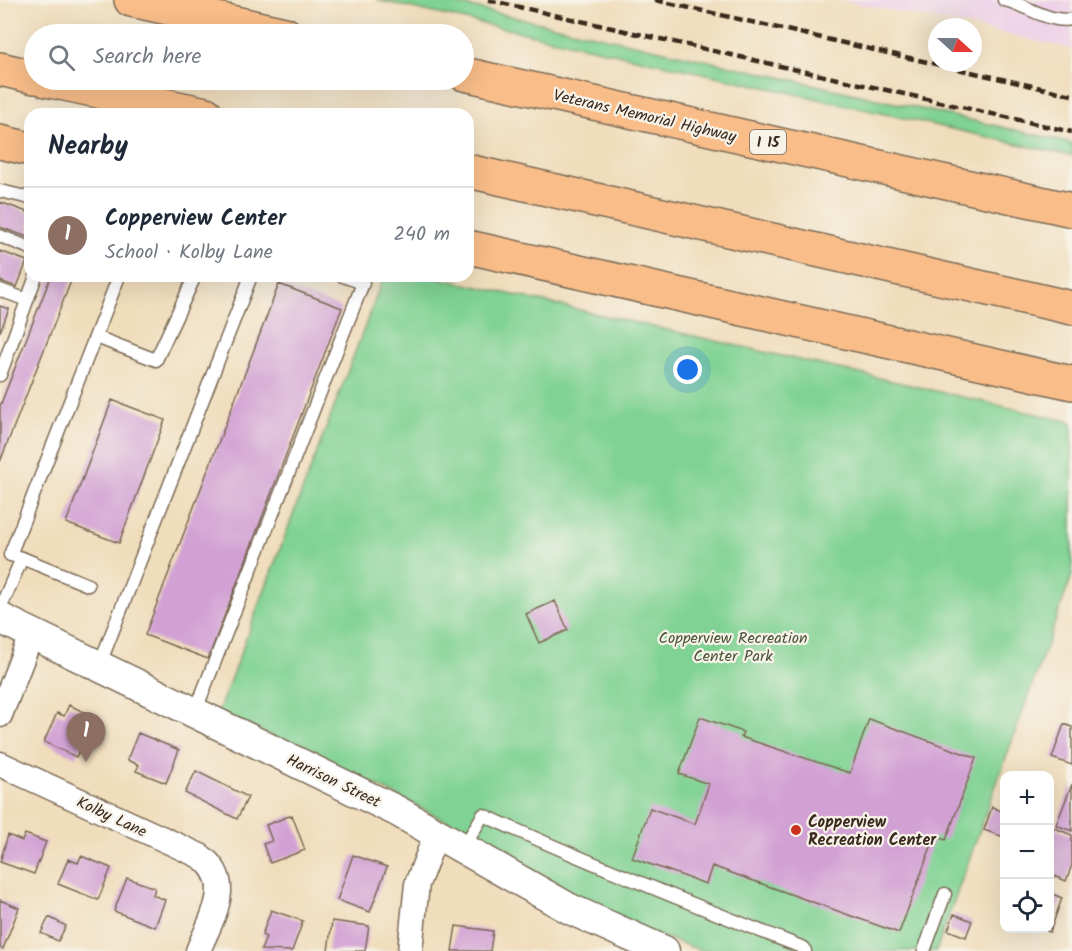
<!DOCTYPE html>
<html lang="en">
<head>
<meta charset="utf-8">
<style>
	:root { --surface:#fff; --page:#f2f2f3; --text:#1f2937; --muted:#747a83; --line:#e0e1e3; --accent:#c8321e }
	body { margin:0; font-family:Kalam,sans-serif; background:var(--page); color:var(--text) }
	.controls { position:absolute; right:18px; bottom:18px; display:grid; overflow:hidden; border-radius:12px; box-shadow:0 6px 24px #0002 }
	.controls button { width:54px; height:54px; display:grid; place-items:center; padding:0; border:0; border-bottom:2px solid var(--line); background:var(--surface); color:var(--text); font:30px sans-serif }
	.compass { position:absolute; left:928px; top:18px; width:54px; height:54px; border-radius:50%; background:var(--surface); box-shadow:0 6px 24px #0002; rotate:111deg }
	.you { position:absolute; left:688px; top:370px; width:21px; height:21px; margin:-15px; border:4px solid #fff; border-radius:50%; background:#1a73e8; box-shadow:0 0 0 9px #1a73e833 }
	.badge { display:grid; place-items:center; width:39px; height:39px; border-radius:50%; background:var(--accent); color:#fff; font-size:20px; font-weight:700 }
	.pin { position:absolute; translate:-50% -50px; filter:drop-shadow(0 2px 3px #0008) }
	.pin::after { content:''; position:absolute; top:32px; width:21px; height:18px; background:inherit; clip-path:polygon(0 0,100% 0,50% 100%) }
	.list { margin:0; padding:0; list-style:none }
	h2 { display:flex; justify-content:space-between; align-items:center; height:78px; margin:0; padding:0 24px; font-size:26px }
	h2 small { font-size:20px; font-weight:400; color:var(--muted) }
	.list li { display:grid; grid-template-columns:39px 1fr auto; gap:18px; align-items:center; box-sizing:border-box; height:96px; padding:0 24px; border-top:2px solid var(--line) }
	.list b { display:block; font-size:22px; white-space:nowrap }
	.list p { margin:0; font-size:20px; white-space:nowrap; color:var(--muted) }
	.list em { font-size:20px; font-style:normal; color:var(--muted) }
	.icon { flex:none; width:33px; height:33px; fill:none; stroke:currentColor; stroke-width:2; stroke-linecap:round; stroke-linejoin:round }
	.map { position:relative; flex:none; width:1072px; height:951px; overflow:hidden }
	.search { position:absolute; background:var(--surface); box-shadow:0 6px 24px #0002; left:24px; top:24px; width:450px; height:66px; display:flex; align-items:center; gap:15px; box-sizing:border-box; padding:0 21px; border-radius:33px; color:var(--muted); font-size:22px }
	.panel { position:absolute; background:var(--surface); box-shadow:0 6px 24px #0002; left:24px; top:108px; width:450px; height:174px; border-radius:18px }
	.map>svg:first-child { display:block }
</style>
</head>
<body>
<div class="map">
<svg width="1072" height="951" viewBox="0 0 1072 951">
	<rect width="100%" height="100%" fill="#f7f3e8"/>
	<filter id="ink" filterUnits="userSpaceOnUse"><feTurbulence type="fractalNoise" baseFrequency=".0167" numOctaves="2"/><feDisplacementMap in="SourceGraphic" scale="12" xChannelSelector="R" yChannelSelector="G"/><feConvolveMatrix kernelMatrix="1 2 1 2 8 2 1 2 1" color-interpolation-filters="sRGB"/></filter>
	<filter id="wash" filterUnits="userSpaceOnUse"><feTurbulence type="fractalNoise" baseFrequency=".008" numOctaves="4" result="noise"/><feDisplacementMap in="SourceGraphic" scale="24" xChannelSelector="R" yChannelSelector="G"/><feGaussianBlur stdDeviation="1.35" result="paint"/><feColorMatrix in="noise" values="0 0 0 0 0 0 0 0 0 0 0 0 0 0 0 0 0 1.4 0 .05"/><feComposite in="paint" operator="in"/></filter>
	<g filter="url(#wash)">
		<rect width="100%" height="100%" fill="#f0ddbc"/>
		<path fill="#eed0e8" d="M 839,0 L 1072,0 L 1072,49 L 973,27 Z"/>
		<path fill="#7fd293" stroke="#5d7e58" stroke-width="1.5" d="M 377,0 L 439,0 L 1072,143 L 1072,156 Z
			M 384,276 L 430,276 L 1072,422 L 1072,575 L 936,951 L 703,951 L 649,932 L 601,910 L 452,824 L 336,765 L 218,712 Z"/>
		<g id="blocks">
			<path fill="#d2a1d4" d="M 0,202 L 30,213 L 30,238 L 0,227 Z
				M 0,251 L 27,261 L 17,287 L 0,281 Z
				M 51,276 L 73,276 L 0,462 L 0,406 Z
				M 279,284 L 342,308 L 208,659 L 145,635 Z
				M 0,306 L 9,309 L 0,332 Z
				M 112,400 L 165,420 L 119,543 L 66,523 Z
				M 555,601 L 568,630 L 539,643 L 526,614 Z
				M 69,705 L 95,717 L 76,757 L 44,742 L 57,713 L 64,716 Z
				M 700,717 L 743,732 L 741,737 L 850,773 L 869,719 L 976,758 L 946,840 L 935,836 L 899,933 L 712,866 L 706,884 L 632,858 L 650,808 L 695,824 L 709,784 L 679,774 Z
				M 1064,724 L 1072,727 L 1072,765 L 1052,758 Z
				M 138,733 L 179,750 L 166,783 L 136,771 L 139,765 L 127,760 Z
				M 196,771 L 248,797 L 237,819 L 185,793 Z
				M 1072,784 L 1072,831 L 1056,825 Z
				M 992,807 L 1004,812 L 1004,837 L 984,830 Z
				M 292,815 L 305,850 L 270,863 L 263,844 L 272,841 L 266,825 Z
				M 1052,827 L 1072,835 L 1072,865 L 1066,881 L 1050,874 Z
				M 25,834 L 46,842 L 34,874 L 0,862 L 8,835 L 22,841 Z
				M 353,855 L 387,867 L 370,912 L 337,900 Z
				M 81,856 L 111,868 L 98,900 L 58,884 L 68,859 L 78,863 Z
				M 127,878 L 155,888 L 153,895 L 165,900 L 155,927 L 114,911 Z
				M 1050,893 L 1062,898 L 1050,932 L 1041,929 L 1050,928 Z
				M 0,900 L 19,908 L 3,949 L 0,948 Z
				M 271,910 L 303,921 L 292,951 L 261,950 L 266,937 L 262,935 Z
				M 954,914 L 972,921 L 966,937 L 948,930 Z
				M 49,917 L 66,926 L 58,941 L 41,933 Z
				M 332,921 L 369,926 L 365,951 L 328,951 Z
				M 456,926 L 493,931 L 490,951 L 452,951 Z"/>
		</g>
	</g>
	<g filter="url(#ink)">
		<use href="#blocks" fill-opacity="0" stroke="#7a6955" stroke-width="1.5"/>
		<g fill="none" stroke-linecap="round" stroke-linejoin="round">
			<defs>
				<path id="service" d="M 1004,0 C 1027,5 1050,24 1072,19
					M 0,191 L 30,198
					M 0,236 L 30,248
					M 0,290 L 27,300
					M 96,337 L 156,360 L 195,276
					M 0,375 L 36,276
					M 22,558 L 10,555 L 119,276
					M 0,609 L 22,558 L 88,585
					M 99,666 L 251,276
					M 195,712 L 363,283 L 343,276
					M 464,847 L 483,815 C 588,863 696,906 804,948 L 805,951
					M 924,951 L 945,894"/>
				<path id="minor" d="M 0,715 L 32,633
					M 0,764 L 200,856 C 237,882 211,918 198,951
					M 410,951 L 417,884 L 437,832"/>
				<path id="tertiary" d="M 0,618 L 397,811 L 570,909 L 664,951"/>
				<path id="motorway" d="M 131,0 L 285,34
					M 0,69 L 34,77
					M 464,74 L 1072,210
					M 46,80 L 206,114
					M 0,142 L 30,149
					M 468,171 L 1072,308
					M 468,247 L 1072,383"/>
			</defs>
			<use href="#service" stroke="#7a6955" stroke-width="15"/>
			<use href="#minor" stroke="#7a6955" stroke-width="27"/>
			<use href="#tertiary" stroke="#7a6955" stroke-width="33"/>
			<use href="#motorway" stroke="#7a6955" stroke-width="36"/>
			<use href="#service" stroke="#fff" stroke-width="12"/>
			<use href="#minor" stroke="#fff" stroke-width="24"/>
			<use href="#tertiary" stroke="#fff" stroke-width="30"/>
			<use href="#motorway" stroke="#f8bd89" stroke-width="33"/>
			<path stroke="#3b2a1e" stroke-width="4.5" stroke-dasharray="9 4.5" stroke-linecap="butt" d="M 488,0 L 1072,132
				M 655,0 L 1072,95"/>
		</g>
	</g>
	<circle fill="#c8321e" stroke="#f7f3e8" stroke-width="2" cx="796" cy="830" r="6"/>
	<g text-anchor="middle" stroke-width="4.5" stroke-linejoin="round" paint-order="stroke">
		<rect fill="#f7f3e8" stroke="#73665b" stroke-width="1.5" x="750" y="130" width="36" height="24" rx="4.5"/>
		<g font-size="15" font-weight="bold" fill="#3b2a1e">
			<text x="768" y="147">I 15</text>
		</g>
		<g font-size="16" fill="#3b2a1e" stroke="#f7f3e8">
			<text transform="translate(645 115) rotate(13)" y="6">Veterans Memorial Highway</text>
			<text transform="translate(334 780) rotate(26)" y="6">Harrison Street</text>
			<text transform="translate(112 816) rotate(25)" y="6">Kolby Lane</text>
		</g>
		<g font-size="16" fill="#4c543b" stroke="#f7f3e8">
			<text x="733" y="643">Copperview Recreation<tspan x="733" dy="18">Center Park</tspan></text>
		</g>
		<g font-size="16" font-weight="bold" fill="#3b2a1e" stroke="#f7f3e8" text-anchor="start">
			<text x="808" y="827">Copperview<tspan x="808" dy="18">Recreation Center</tspan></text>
		</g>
	</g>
</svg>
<div class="controls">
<button>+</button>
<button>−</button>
<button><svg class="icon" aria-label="locate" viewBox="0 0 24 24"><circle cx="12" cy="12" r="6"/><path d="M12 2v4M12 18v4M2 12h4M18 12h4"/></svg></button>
</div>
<svg class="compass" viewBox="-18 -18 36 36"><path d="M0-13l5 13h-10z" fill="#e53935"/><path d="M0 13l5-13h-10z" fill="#747a83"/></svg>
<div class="you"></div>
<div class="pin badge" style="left:86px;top:762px;background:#8d6e63">1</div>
<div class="search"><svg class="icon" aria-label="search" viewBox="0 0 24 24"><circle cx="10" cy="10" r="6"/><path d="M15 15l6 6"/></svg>Search here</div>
<section class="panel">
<h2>Nearby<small></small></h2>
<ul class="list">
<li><span class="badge" style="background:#8d6e63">1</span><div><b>Copperview Center</b><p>School · Kolby Lane</p></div><em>240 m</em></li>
</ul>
</section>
</div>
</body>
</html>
